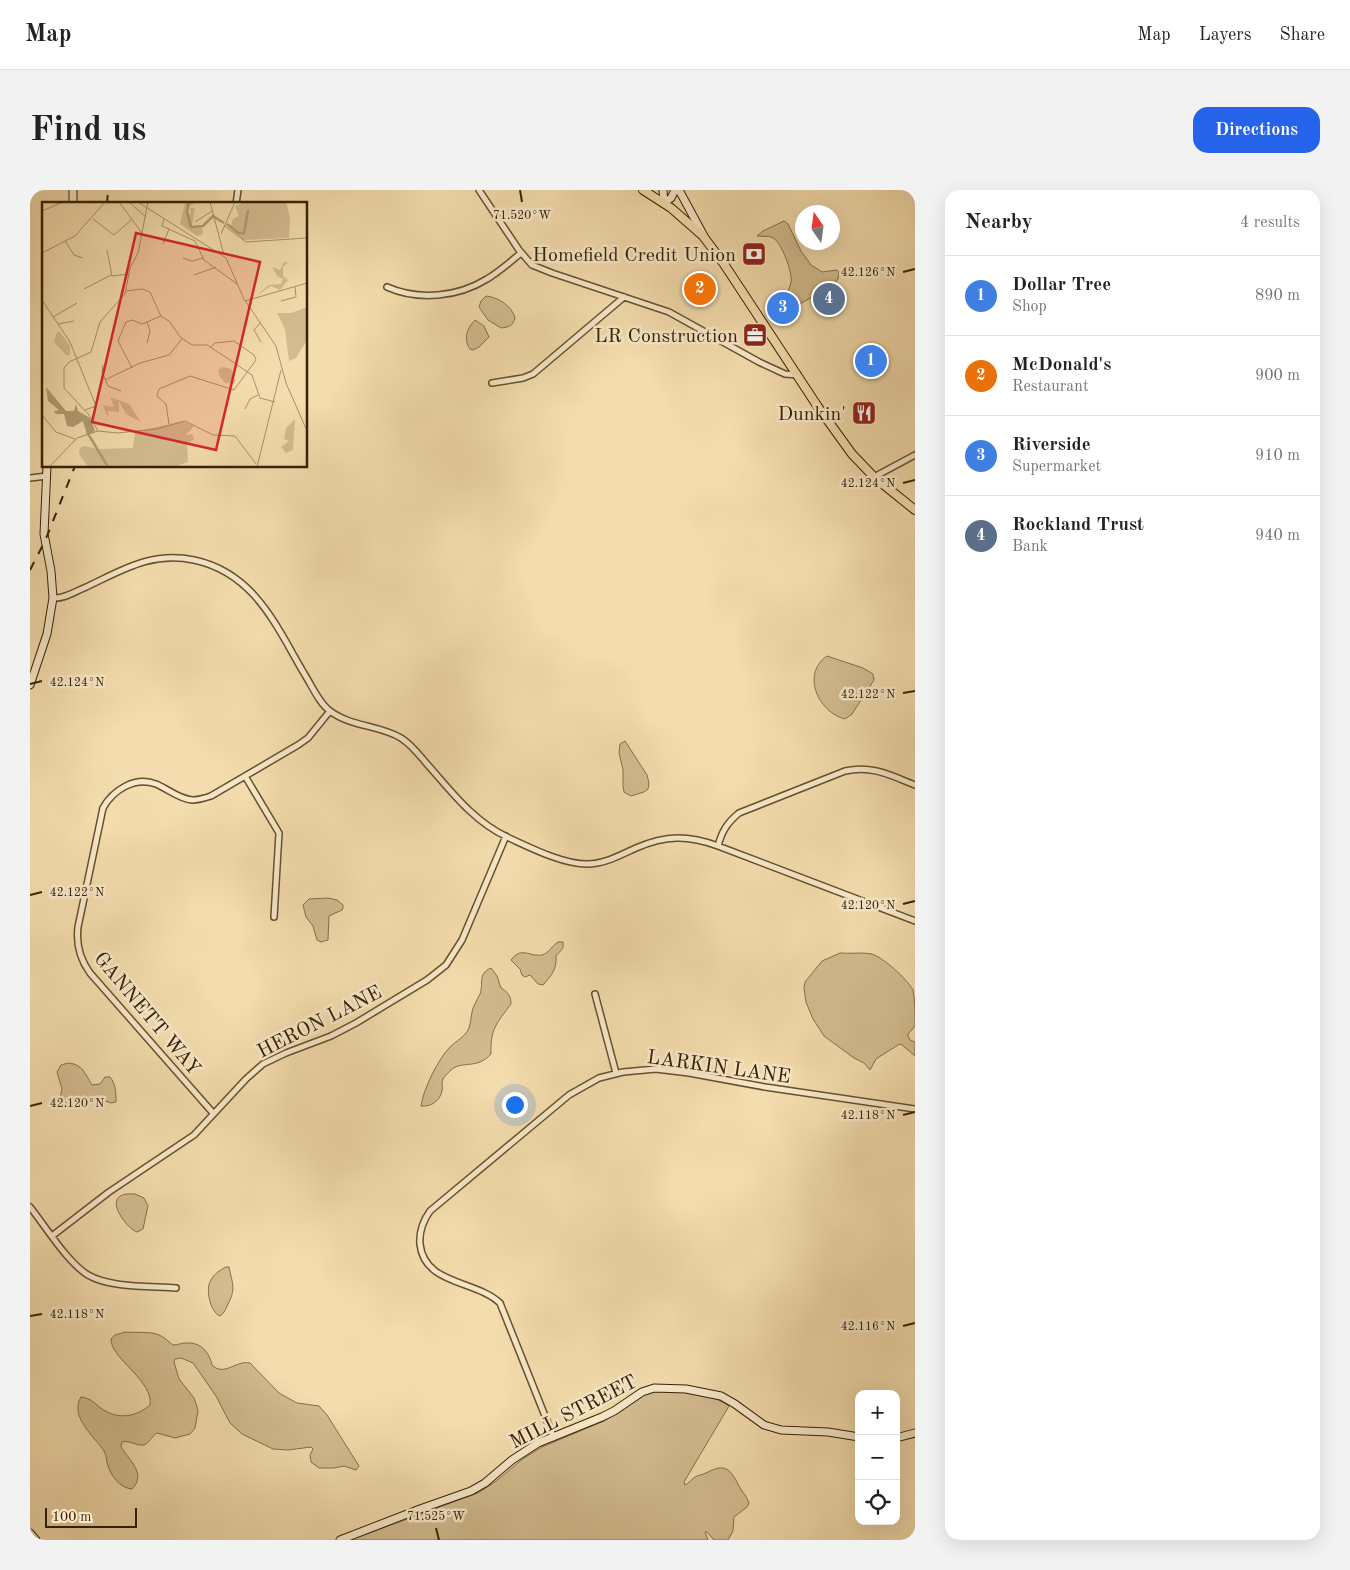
<!DOCTYPE html>
<html lang="en">
<head>
<meta charset="utf-8">
<style>
	:root { --surface:#fff; --page:#f2f2f2; --text:#222; --muted:#767676; --line:#e0e0e0; --accent:#2563eb }
	body { margin:0; font-family:"Old Standard TT",serif; background:var(--page); color:var(--text) }
	.controls { position:absolute; right:15px; bottom:15px; display:grid; overflow:hidden; border-radius:10px; box-shadow:0 5px 20px #0002 }
	.controls button { width:45px; height:45px; display:grid; place-items:center; padding:0; border:0; border-bottom:1px solid var(--line); background:var(--surface); color:var(--text); font:25px sans-serif }
	.compass { position:absolute; left:765px; top:15px; width:45px; height:45px; border-radius:50%; background:var(--surface); box-shadow:0 5px 20px #0002; rotate:347deg }
	.scale { position:absolute; left:15px; bottom:12px; width:92px; box-sizing:border-box; padding-left:5px; border:2px solid #382100; border-top:0; font-size:14px; line-height:18px; white-space:nowrap; color:#382100; -webkit-text-stroke:4px #f7e8ca; paint-order:stroke }
	.you { position:absolute; left:484px; top:914px; width:18px; height:18px; margin:-12px; border:4px solid #fff; border-radius:50%; background:#1a73e8; box-shadow:0 0 0 8px #1a73e833 }
	.badge { display:grid; place-items:center; width:32px; height:32px; border-radius:50%; background:var(--accent); color:#fff; font-size:16px; font-weight:700 }
	.pin { position:absolute; translate:-50% -50%; border:2px solid #fff; box-shadow:0 1px 5px #0006 }
	.list { margin:0; padding:0; list-style:none }
	h2 { display:flex; justify-content:space-between; align-items:center; height:65px; margin:0; padding:0 20px; font-size:21px }
	h2 small { font-size:16px; font-weight:400; color:var(--muted) }
	.list li { display:grid; grid-template-columns:32px 1fr auto; gap:15px; align-items:center; box-sizing:border-box; height:80px; padding:0 20px; border-top:1px solid var(--line) }
	.list b { display:block; font-size:19px; white-space:nowrap }
	.list p { margin:0; font-size:16px; white-space:nowrap; color:var(--muted) }
	.list em { font-size:16px; font-style:normal; color:var(--muted) }
	.icon { flex:none; width:28px; height:28px; fill:none; stroke:currentColor; stroke-width:2; stroke-linecap:round; stroke-linejoin:round }
	.map { position:relative; flex:none; width:885px; height:1350px; overflow:hidden; border-radius:15px }
	header { display:flex; align-items:center; gap:30px; box-sizing:border-box; height:70px; padding:0 25px; background:var(--surface); border-bottom:1px solid var(--line) }
	header strong { font-size:24px }
	nav { display:flex; gap:28px; margin-inline-start:auto; font-size:18px }
	.intro { display:flex; align-items:center; justify-content:space-between; box-sizing:border-box; height:120px; padding:0 30px }
	h1 { margin:0; font-size:35px }
	.button { padding:12px 22px; border-radius:15px; background:var(--accent); color:#fff; font-size:18px; font-weight:700 }
	main { display:flex; gap:30px; padding:0 30px }
	aside { flex:1; background:var(--surface); border-radius:15px; box-shadow:0 5px 20px #0002 }
	.map>svg:first-child { display:block }
</style>
</head>
<body>
<header>
<strong>Map</strong>
<nav><a>Map</a><a>Layers</a><a>Share</a></nav>
</header>
<div class="intro"><h1>Find us</h1><a class="button">Directions</a></div>
<main>
<div class="map">
<svg width="885" height="1350" viewBox="0 0 885 1350">
	<rect width="100%" height="100%" fill="#f3dcad"/>
	<filter id="stains"><feTurbulence type="fractalNoise" baseFrequency=".004" numOctaves="4"/><feColorMatrix values="0 0 0 0 .2 0 0 0 0 .09 0 0 0 0 .02 0 0 0 .5 -.17"/></filter>
	<radialGradient id="worn" r=".72"><stop offset=".6" stop-color="#630" stop-opacity="0"/><stop offset="1" stop-color="#630" stop-opacity=".3"/></radialGradient>
	<path fill="#d3bc90" stroke="#866e48" d="M 754,31 L 758,34 L 771,61 L 781,75 L 792,82 L 807,80 L 809,83 L 808,89 L 804,94 L 770,114 L 766,115 L 757,107 C 757,101 760,98 761,92 C 763,83 751,51 743,48 C 738,45 732,47 727,46 L 733,41 Z
		M 456,106 C 468,107 482,116 485,128 C 483,136 479,137 471,138 L 458,130 L 449,117 L 451,111 Z
		M 445,130 L 454,136 L 459,147 L 449,157 L 443,160 L 440,159 C 433,149 437,138 445,130 Z
		M 797,466 L 833,478 L 843,484 L 844,490 L 822,524 L 815,529 C 788,522 771,484 797,466 Z
		M 595,551 L 617,585 L 619,593 L 618,599 L 614,602 L 601,606 L 594,602 L 593,596 L 593,580 L 589,563 L 590,554 Z
		M 298,708 L 307,710 L 313,715 L 313,718 L 312,720 L 299,726 L 298,750 L 291,752 L 287,750 L 283,736 L 276,727 L 273,715 L 279,709 Z
		M 528,752 L 533,752 L 533,758 L 526,766 C 527,779 522,785 513,795 L 508,794 L 500,785 L 495,787 L 492,785 L 490,779 L 481,770 C 491,756 500,767 512,765 C 519,763 522,756 528,752 Z
		M 810,763 C 820,764 832,762 842,764 C 854,768 877,789 883,800 C 885,810 885,825 885,836 L 878,844 L 878,846 L 880,850 L 885,852 L 885,866 L 871,854 L 868,855 L 846,869 L 840,880 L 834,873 L 824,868 L 794,846 L 783,829 L 776,812 L 774,798 L 775,792 L 792,771 Z
		M 461,778 L 467,786 L 471,798 C 478,802 481,806 481,814 C 467,833 460,839 461,864 C 447,880 432,870 421,880 C 419,882 414,887 413,889 C 411,893 413,897 412,901 C 410,911 401,917 391,916 C 393,900 408,869 420,857 C 426,851 435,847 439,838 C 441,832 441,825 443,818 C 445,813 448,809 450,804 C 454,794 447,784 461,778 Z
		M 38,873 C 53,874 55,884 62,895 L 70,894 L 75,887 L 80,887 C 86,894 86,904 86,912 L 81,913 L 70,909 L 56,915 L 36,917 L 31,915 L 30,908 L 32,899 L 27,882 L 31,875 Z
		M 105,1004 L 114,1008 L 118,1016 L 113,1039 L 107,1042 C 98,1039 79,1015 89,1007 C 94,1003 100,1004 105,1004 Z
		M 196,1077 L 199,1077 C 203,1096 206,1099 197,1116 C 195,1121 194,1123 190,1126 C 180,1122 175,1098 181,1090 C 184,1084 190,1080 196,1077 Z
		M 95,1142 C 105,1143 121,1141 129,1145 C 134,1147 139,1152 143,1155 C 148,1155 151,1153 156,1153 C 171,1152 179,1162 182,1175 C 194,1187 206,1170 220,1173 L 249,1203 L 267,1213 L 289,1216 L 297,1225 L 329,1276 L 326,1280 L 314,1276 L 304,1278 L 289,1278 L 281,1272 L 280,1265 L 283,1259 L 281,1257 L 258,1260 L 243,1259 L 212,1244 L 200,1233 L 186,1206 L 163,1173 L 151,1168 L 145,1169 L 144,1172 L 149,1189 L 164,1208 L 167,1217 L 168,1221 L 165,1238 L 160,1244 L 145,1248 L 127,1243 C 122,1246 119,1253 114,1255 C 106,1256 100,1250 92,1252 L 91,1257 C 99,1270 117,1284 102,1299 C 90,1298 82,1287 78,1276 C 76,1271 77,1266 74,1261 C 65,1247 39,1227 51,1207 C 61,1208 65,1214 72,1219 C 88,1230 106,1227 120,1215 C 124,1191 80,1168 81,1149 L 85,1145 Z
		M 626,1201 C 648,1200 681,1203 699,1216 L 654,1292 L 655,1295 C 659,1293 661,1290 665,1287 C 668,1285 672,1285 676,1283 C 695,1273 700,1278 709,1296 C 712,1302 717,1306 719,1313 L 717,1317 L 704,1327 L 703,1341 L 698,1350 L 684,1350 L 677,1342 L 675,1342 L 678,1350 L 320,1350 L 448,1303 L 465,1292 L 494,1268 L 512,1257 L 574,1231 L 594,1219 L 612,1205 Z"/>
	<g fill="none" stroke-linecap="round" stroke-linejoin="round">
		<defs>
			<path id="street" d="M 449,0 L 489,60 L 502,75 L 522,83 L 639,122 L 729,172 L 755,184 L 768,185
				M 206,14 L 208,0
				M 357,97 C 389,111 428,107 457,89 C 469,82 480,72 491,63
				M 462,193 L 493,188 L 503,184 L 594,107
				M 844,287 L 885,265
				M 0,288 L 17,286
				M 23,408 C 34,409 44,402 54,398 C 91,381 120,361 164,370 C 225,383 246,436 275,485 C 282,496 289,513 300,521 C 321,537 350,535 371,548 C 382,555 389,565 397,574 C 421,601 443,631 477,647 C 499,657 532,674 557,674 C 575,674 590,665 606,658 C 636,645 658,645 688,656 L 885,731
				M 215,586 L 249,643 L 244,727
				M 688,656 C 692,641 697,633 709,623 L 815,581 C 842,575 860,585 885,595
				M 565,804 L 586,883
				M 183,923 L 60,783 C 49,768 46,754 48,737 L 73,618 C 83,600 105,586 126,594 C 138,599 149,609 162,610 C 169,610 175,608 181,606 L 268,555 L 278,548 L 300,521
				M 0,1017 C 16,1037 37,1072 58,1085 C 80,1098 121,1096 146,1098
				M 22,1046 L 79,1002 L 164,945 L 216,889 L 233,874 L 256,863 L 301,846 L 326,833 L 397,790 L 416,775 L 432,750 L 476,646
				M 523,1246 L 470,1113 C 446,1090 394,1095 390,1054 C 389,1042 393,1031 400,1021 L 539,905 L 569,888 L 593,882 L 626,879 L 659,883 L 735,897 L 885,919"/>
			<path id="secondary" d="M 633,0 L 634,13
				M 649,0 L 675,48
				M 634,13 L 641,8 L 645,0
				M 43,14 L 43,0
				M 0,495 L 17,444 L 23,408 L 21,381 L 14,344 L 17,276
				M 866,1248 L 885,1243
				M 0,1343 L 6,1350
				M 310,1350 L 390,1319 L 441,1301 L 455,1293 L 482,1270 L 508,1253 L 572,1227 L 584,1221 L 612,1202 L 624,1198 L 656,1199 L 691,1206 L 705,1214 L 734,1235 L 751,1240 L 798,1242 L 829,1247"/>
			<path id="primary" d="M 613,0 L 641,18 L 673,46 L 694,74 L 788,217 L 822,264 L 844,287 L 885,320"/>
		</defs>
		<use href="#street" stroke="#67502b" stroke-width="8"/>
		<use href="#secondary" stroke="#382100" stroke-width="9"/>
		<use href="#primary" stroke="#382100" stroke-width="10"/>
		<use href="#street" stroke="#f7e8ca" stroke-width="5"/>
		<use href="#secondary" stroke="#f7e8ca" stroke-width="7"/>
		<use href="#primary" stroke="#f3dcad" stroke-width="8"/>
		<path stroke="#382100" stroke-width="2" stroke-dasharray="9 9" stroke-linecap="butt" d="M 77,14 L 78,0
			M 0,380 L 15,351 L 45,276"/>
	</g>
	<path fill="none" stroke="#382100" stroke-width="2" d="M 490,0 L 492,12M 873,82 L 885,79M 873,293 L 885,290M 0,494 L 12,491M 873,503 L 885,501M 0,705 L 12,702M 873,714 L 885,711M 0,916 L 12,913M 873,925 L 885,922M 0,1126 L 12,1124M 873,1136 L 885,1133M 406,1338 L 409,1350"/>
	<defs>
		<symbol id="bank-square" viewBox="-11 -11 22 22"><rect x="-9" y="-9" width="18" height="18" rx="4" fill="#8f2418" stroke="#f7e8ca"/><path d="M-6-4H6V4H-6ZM0-2.3a2.3 2.3 0 1 0 0 4.6a2.3 2.3 0 1 0 0-4.6Z" fill="#fff"/></symbol>
		<symbol id="office-square" viewBox="-11 -11 22 22"><rect x="-9" y="-9" width="18" height="18" rx="4" fill="#8f2418" stroke="#f7e8ca"/><path d="M-6-3h4V-5.5h4V-3h4V5H-6ZM-1-4.5V-3h2v-1.5ZM-6 0V1H6V0Z" fill="#fff"/></symbol>
		<symbol id="restaurant-square" viewBox="-11 -11 22 22"><rect x="-9" y="-9" width="18" height="18" rx="4" fill="#8f2418" stroke="#f7e8ca"/><path d="M-5-6h1v4h1v-4h1v4h1v-4h1v5L-1.5 .5V6h-2V.5L-5-1ZM5-6V6H3V1.5H1.5Q1.5-4 5-6Z" fill="#fff"/></symbol>
	</defs>
	<g fill-rule="evenodd">
		<use href="#bank-square" x="710" y="50" width="28" height="28"/>
		<use href="#office-square" x="711" y="131" width="28" height="28"/>
		<use href="#restaurant-square" x="820" y="209" width="28" height="28"/>
	</g>
	<g text-anchor="middle" stroke-width="5" stroke-linejoin="round" paint-order="stroke">
		<g font-size="20" fill="#382100" stroke="#f7e8ca" text-anchor="end">
			<text x="706" y="71">Homefield Credit Union</text>
			<text x="708" y="152">LR Construction</text>
			<text x="816" y="230">Dunkin'</text>
		</g>
		<g font-size="20" fill="#382100" stroke="#f7e8ca">
			<text transform="translate(118 823) rotate(50)" y="7">GANNETT WAY</text>
			<text transform="translate(289 831) rotate(-27)" y="7">HERON LANE</text>
			<text transform="translate(689 876) rotate(8)" y="7">LARKIN LANE</text>
			<text transform="translate(543 1221) rotate(-27)" y="7">MILL STREET</text>
		</g>
	</g>
	<g transform="translate(12 12)">
		<rect width="265" height="265" fill="#f3dcad"/>
		<path d="M 203,0 L 244,0 L 248,16 L 247,36 L 201,38 L 186,22 L 189,23 L 191,17 L 197,14 L 193,4 ZM 143,1 L 153,1 L 146,5 L 146,10 L 149,13 L 148,6 L 153,6 L 150,24 L 160,24 L 161,32 L 155,34 L 138,22 ZM 242,60 L 246,60 L 241,65 L 241,74 L 246,78 L 238,88 L 229,84 L 214,94 L 227,83 L 239,82 L 241,77 L 236,75 L 230,65 L 238,68 ZM 265,105 L 265,138 L 254,156 L 247,159 L 243,127 L 235,111 L 249,111 ZM 15,130 L 18,130 L 28,144 L 28,153 L 24,153 L 12,140 ZM 180,165 L 189,167 L 192,172 L 189,178 L 194,177 L 192,181 L 183,181 L 178,175 L 176,168 ZM 68,195 L 87,202 L 99,220 L 84,212 L 77,199 L 77,210 L 66,209 L 66,216 L 61,203 L 72,205 ZM 253,217 L 251,248 L 244,251 L 239,245 L 247,239 L 242,237 L 244,226 ZM 141,219 L 152,224 L 144,233 L 150,232 L 152,237 L 145,242 L 146,260 L 133,265 L 46,265 L 37,252 L 38,246 L 42,244 L 56,247 L 91,246 L 93,230 Z" fill="#d3bc90"/>
		<path d="M 4,185 L 24,209 L 32,209 L 34,202 L 36,209 L 48,216 L 53,229 L 45,233 L 41,219 L 31,225 L 25,224 L 22,212 L 14,212 L 12,209 L 17,208 L 6,199 Z" fill="#b39c72"/>
		<path fill="none" stroke="#b39c72" stroke-width="2.5" d="M 147,0 L 145,10 L 149,25 L 161,24 L 171,14 L 182,21M 185,22 L 196,31 L 202,31 L 206,8M 45,230 L 66,265"/>
		<path fill="none" stroke="#a89168" stroke-width="1" d="M 77,0 L 100,31M 87,0 L 104,15M 96,0 L 184,56 L 202,97 L 234,144 L 244,181 L 265,229M 168,0 L 182,53M 0,9 L 21,0M 51,17 L 72,33 L 89,18M 122,17 L 120,24 L 153,39 L 162,58 L 195,82M 153,20 L 170,9M 183,24 L 204,40 L 265,36M 179,32 L 193,0M 23,39 L 32,53 L 41,56M 121,42 L 127,27M 65,48 L 70,74 L 87,72M 0,51 L 33,34 L 63,0M 141,56 L 150,59 L 161,56M 152,73 L 174,65M 42,87 L 69,73M 84,89 L 100,87 L 108,90 L 119,114 L 128,120 L 138,135 L 150,143 L 165,143 L 188,158 L 210,173 L 218,196 L 233,200M 0,98 L 28,140 L 54,204 L 43,208M 203,99 L 265,81M 239,99 L 254,95 L 253,85M 11,115 L 35,101M 218,121 L 212,128 L 219,140M 16,122 L 32,119M 105,141 L 108,129 L 105,120M 61,163 L 60,170 L 66,184 L 79,189M 90,166 L 76,139 L 84,120 L 90,118 L 100,122 L 119,114M 63,178 L 98,161 L 127,153 L 140,137M 203,207 L 208,197 L 216,193M 0,213 L 14,230 L 33,237M 127,222 L 124,202 L 115,194 L 117,187 L 148,174 L 192,188 L 214,158 L 212,153 L 192,139 L 173,141 L 169,145M 56,229 L 47,213 L 22,186 L 22,166 L 27,160 L 49,150 L 58,120 L 83,92 L 88,66 L 96,51 L 106,0M 7,265 L 35,236 L 56,229 L 75,231 L 114,227 L 143,219 L 171,233 L 193,234 L 214,262M 215,265 L 239,168"/>
		<path fill="#d62828" fill-opacity="0.15" stroke="#d62828" stroke-width="2.5" d="M 94,31 L 218,60 L 174,248 L 50,220 Z"/>
		<rect width="265" height="265" fill="none" stroke="#382100" stroke-width="2.5"/>
	</g>
	<g font-size="12" text-anchor="middle" fill="#382100" stroke="#f7e8ca" stroke-width="5" stroke-linejoin="round" paint-order="stroke">
		<text x="492" y="29">71.520°W</text>
		<text x="838" y="86">42.126°N</text>
		<text x="838" y="297">42.124°N</text>
		<text x="47" y="496">42.124°N</text>
		<text x="838" y="508">42.122°N</text>
		<text x="47" y="706">42.122°N</text>
		<text x="838" y="719">42.120°N</text>
		<text x="47" y="917">42.120°N</text>
		<text x="838" y="929">42.118°N</text>
		<text x="47" y="1128">42.118°N</text>
		<text x="838" y="1140">42.116°N</text>
		<text x="406" y="1330">71.525°W</text>
	</g>
	<rect width="100%" height="100%" filter="url(#stains)"/>
	<rect width="100%" height="100%" fill="url(#worn)"/>
</svg>
<div class="controls">
<button>+</button>
<button>−</button>
<button><svg class="icon" aria-label="locate" viewBox="0 0 24 24"><circle cx="12" cy="12" r="6"/><path d="M12 2v4M12 18v4M2 12h4M18 12h4"/></svg></button>
</div>
<svg class="compass" viewBox="-18 -18 36 36"><path d="M0-13l5 13h-10z" fill="#e53935"/><path d="M0 13l5-13h-10z" fill="#767676"/></svg>
<div class="scale">100 m</div>
<div class="you"></div>
<div class="pin badge" style="left:841px;top:171px;background:#3f7fe0">1</div>
<div class="pin badge" style="left:670px;top:99px;background:#e8710a">2</div>
<div class="pin badge" style="left:753px;top:118px;background:#3f7fe0">3</div>
<div class="pin badge" style="left:799px;top:109px;background:#5c6f8a">4</div>
</div>
<aside>
<h2>Nearby<small>4 results</small></h2>
<ul class="list">
<li><span class="badge" style="background:#3f7fe0">1</span><div><b>Dollar Tree</b><p>Shop</p></div><em>890 m</em></li>
<li><span class="badge" style="background:#e8710a">2</span><div><b>McDonald's</b><p>Restaurant</p></div><em>900 m</em></li>
<li><span class="badge" style="background:#3f7fe0">3</span><div><b>Riverside</b><p>Supermarket</p></div><em>910 m</em></li>
<li><span class="badge" style="background:#5c6f8a">4</span><div><b>Rockland Trust</b><p>Bank</p></div><em>940 m</em></li>
</ul>
</aside>
</main>
</body>
</html>
